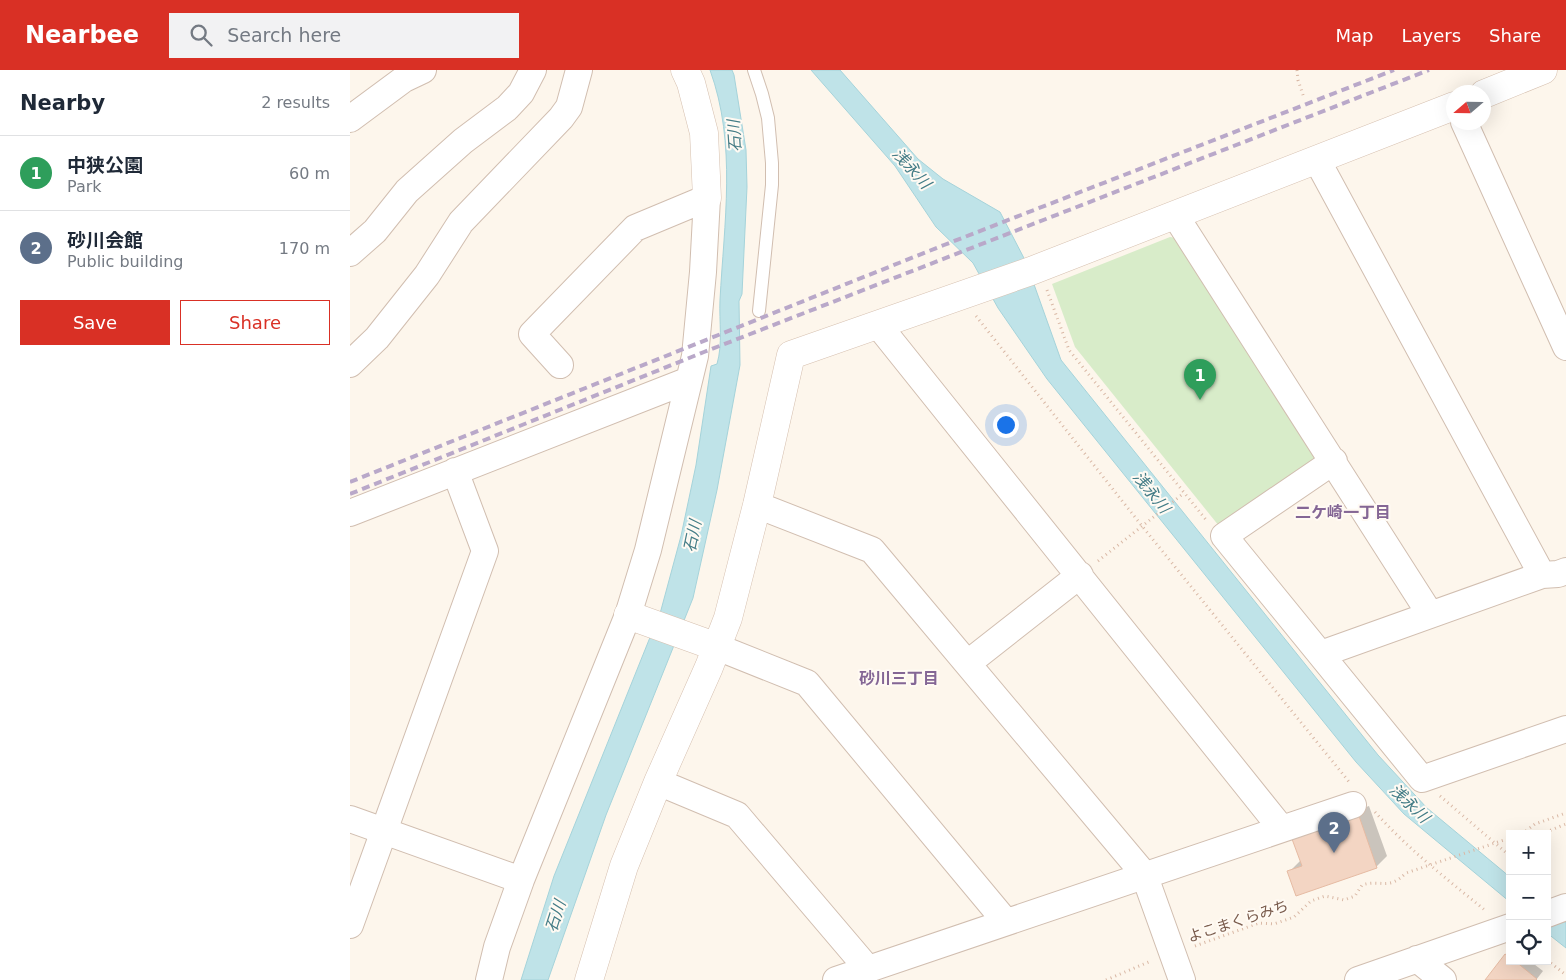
<!DOCTYPE html>
<html lang="en">
<head>
<meta charset="utf-8">
<style>
	:root { --surface:#fff; --page:#f2f2f3; --text:#1f2937; --muted:#747a83; --line:#e0e1e3; --accent:#d93025 }
	body { margin:0; font-family:"DejaVu Sans","Noto Sans JP",sans-serif; background:var(--page); color:var(--text) }
	.controls { position:absolute; right:15px; bottom:15px; display:grid; overflow:hidden; border-radius:0px; box-shadow:0 5px 20px #0002 }
	.controls button { width:45px; height:45px; display:grid; place-items:center; padding:0; border:0; border-bottom:1px solid var(--line); background:var(--surface); color:var(--text); font:25px sans-serif }
	.compass { position:absolute; left:1096px; top:15px; width:45px; height:45px; border-radius:50%; background:var(--surface); box-shadow:0 5px 20px #0002; rotate:250deg }
	.you { position:absolute; left:655px; top:354px; width:18px; height:18px; margin:-12px; border:4px solid #fff; border-radius:50%; background:#1a73e8; box-shadow:0 0 0 8px #1a73e833 }
	.badge { display:grid; place-items:center; width:32px; height:32px; border-radius:50%; background:var(--accent); color:#fff; font-size:16px; font-weight:700 }
	.pin { position:absolute; translate:-50% -41px; filter:drop-shadow(0 1px 2px #0008) }
	.pin::after { content:''; position:absolute; top:26px; width:18px; height:15px; background:inherit; clip-path:polygon(0 0,100% 0,50% 100%) }
	.list { margin:0; padding:0; list-style:none }
	h2 { display:flex; justify-content:space-between; align-items:center; height:65px; margin:0; padding:0 20px; font-size:21px }
	h2 small { font-size:16px; font-weight:400; color:var(--muted) }
	.list li { display:grid; grid-template-columns:32px 1fr auto; gap:15px; align-items:center; box-sizing:border-box; height:75px; padding:0 20px; border-top:1px solid var(--line) }
	.list b { display:block; font-size:19px; white-space:nowrap }
	.list p { margin:0; font-size:16px; white-space:nowrap; color:var(--muted) }
	.list em { font-size:16px; font-style:normal; color:var(--muted) }
	.actions { display:flex; gap:10px; padding:15px 20px }
	.actions a { flex:1; padding:11px 0; border:1px solid var(--accent); border-radius:0px; text-align:center; font-size:18px; color:var(--accent) }
	.actions .main { background:var(--accent); color:#fff }
	.icon { flex:none; width:28px; height:28px; fill:none; stroke:currentColor; stroke-width:2; stroke-linecap:round; stroke-linejoin:round }
	.map { position:relative; flex:none; width:1216px; height:910px; overflow:hidden }
	header { display:flex; align-items:center; gap:30px; box-sizing:border-box; height:70px; padding:0 25px; background:var(--accent); color:#fff }
	header strong { font-size:24px }
	nav { display:flex; gap:28px; margin-inline-start:auto; font-size:18px }
	.search { width:350px; height:45px; background:var(--page); display:flex; align-items:center; gap:12px; box-sizing:border-box; padding:0 18px; border-radius:0px; color:var(--muted); font-size:19px }
	main { display:flex }
	aside { flex:1; background:var(--surface) }
	.map>svg:first-child { display:block }
</style>
</head>
<body>
<header>
<strong>Nearbee</strong>
<div class="search"><svg class="icon" aria-label="search" viewBox="0 0 24 24"><circle cx="10" cy="10" r="6"/><path d="M15 15l6 6"/></svg>Search here</div>
<nav><a>Map</a><a>Layers</a><a>Share</a></nav>
</header>
<main>
<aside>
<h2>Nearby<small>2 results</small></h2>
<ul class="list">
<li><span class="badge" style="background:#2e9e5b">1</span><div><b>中狭公園</b><p>Park</p></div><em>60 m</em></li>
<li><span class="badge" style="background:#5c6f8a">2</span><div><b>砂川会館</b><p>Public building</p></div><em>170 m</em></li>
</ul>
<div class="actions"><a class="main">Save</a><a>Share</a></div>
</aside>
<div class="map">
<svg width="1216" height="910" viewBox="0 0 1216 910">
	<rect width="100%" height="100%" fill="#fdf6ec"/>
	<path fill="#d8ecc9" d="M 820,167 L 826,168 L 966,383 L 964,393 L 869,456 L 725,277 L 702,214 Z"/>
	<path fill="#bfe3e8" stroke="#a5d3da" d="M 360,0 L 382,0 L 384,5 L 396,80 L 397,117 L 392,224 L 389,231 L 390,295 L 367,420 L 343,528 L 256,745 L 198,910 L 171,910 L 204,806 L 311,540 L 331,466 L 346,395 L 361,296 L 367,294 C 373,273 369,252 370,230 C 374,153 387,74 360,0 Z
		M 461,0 L 490,0 L 568,89 L 593,109 L 650,142 L 676,192 L 711,290 L 1028,685 L 1077,738 L 1160,807 L 1160,832 L 1054,744 L 1006,692 L 697,309 L 648,238 L 623,193 L 586,157 L 545,96 Z
		M 1197,838 L 1216,853 L 1216,878 L 1197,863 Z"/>
	<path fill="#0003" d="M 1019,736 L 1037,786 L 1026,797 L 939,802 L 951,790 L 954,759 Z
		M 1160,881 L 1160,891 L 1180,891 L 1193,901 L 1186,910 L 1136,910 Z"/>
	<path fill="#f3d5c3" stroke="#e6bba3" d="M 1009,746 L 1027,798 L 946,826 L 937,801 L 952,796 L 942,769 Z
		M 1155,884 L 1160,887 L 1160,891 L 1165,891 L 1187,909 L 1186,910 L 1135,910 Z"/>
	<g fill="none" stroke-linecap="round" stroke-linejoin="round">
		<defs>
			<path id="lane" d="M 404,0 L 412,24 L 418,48 L 422,93 L 422,115 L 409,241"/>
			<path id="street" d="M 0,49 L 54,9 L 73,0
				M 1114,52 L 1216,277
				M 967,90 L 1192,505
				M 825,145 L 1080,544
				M 0,183 L 25,161 L 57,121 L 113,71 L 157,38 L 171,23 L 183,0
				M 529,256 L 931,758
				M 0,294 L 27,268 L 77,205 L 111,152 L 211,48 L 219,37 L 229,0
				M 984,391 L 874,466 L 1072,709 L 1216,659
				M 407,435 L 522,480 L 794,804 L 832,910
				M 0,443 L 339,310
				M 367,577 L 457,613 L 656,852
				M 971,584 L 1192,505 L 1208,504 L 1216,501
				M 618,593 L 730,505
				M 308,712 L 387,745 L 518,899
				M 0,749 L 171,810
				M 1197,844 L 1216,837
				M 0,855 L 135,481 L 105,401
				M 1067,889 L 1093,910
				M 139,910 L 147,877 L 171,810 L 278,545 L 298,480 L 345,286 L 353,202 L 357,128 L 285,158 L 182,264 L 210,295
				M 486,910 L 1003,735
				M 1008,910 L 1160,857"/>
			<path id="secondary" d="M 335,0 L 341,13 L 354,63 L 357,128
				M 1134,24 L 1193,0
				M 278,545 L 367,577
				M 239,910 L 274,796 L 308,712 L 359,597 L 378,548 L 407,435 L 441,285 L 681,201 L 1104,36"/>
		</defs>
		<use href="#lane" stroke="#d1beb0" stroke-width="14"/>
		<use href="#street" stroke="#d1beb0" stroke-width="28"/>
		<use href="#secondary" stroke="#d6c0b0" stroke-width="29"/>
		<path stroke="#d9b8a5" stroke-width="3" stroke-dasharray="1 4" stroke-linecap="butt" d="M 947,0 L 948,10 L 954,28
			M 697,220 L 719,280 L 857,451
			M 626,246 L 792,456 L 1000,713
			M 748,491 L 834,423
			M 1090,726 L 1160,786
			M 1025,742 C 1058,779 1098,810 1136,841
			M 1172,764 L 1185,754 L 1216,743
			M 1191,764 L 1216,754
			M 845,876 L 909,853 L 924,854 L 944,847 L 961,831 L 975,826 L 994,830 L 1005,826 L 1012,815 C 1031,809 1038,821 1056,803 L 1160,768
			M 1197,890 L 1216,905
			M 756,910 L 801,891"/>
		<use href="#lane" stroke="#fff" stroke-width="12"/>
		<use href="#street" stroke="#fff" stroke-width="26"/>
		<use href="#secondary" stroke="#fff" stroke-width="28"/>
		<path stroke="#b9a8c9" stroke-width="4" stroke-dasharray="8 5" stroke-linecap="butt" d="M 0,412 L 594,175 L 1044,0
			M 0,424 L 354,282 L 1079,0"/>
	</g>
	<g text-anchor="middle" stroke-width="4" stroke-linejoin="round" paint-order="stroke">
		<g font-size="15" fill="#7a5c4d" stroke="#fffaf3">
			<text transform="translate(888 851) rotate(-18)" y="5">よこまくらみち</text>
		</g>
		<g font-size="16" font-style="italic" fill="#437c86" stroke="#fffaf3">
			<text transform="translate(384 66) rotate(-94)" y="6">石川</text>
			<text transform="translate(562 98) rotate(48)" y="6">浅永川</text>
			<text transform="translate(802 422) rotate(51)" y="6">浅永川</text>
			<text transform="translate(342 466) rotate(-78)" y="6">石川</text>
			<text transform="translate(1060 733) rotate(44)" y="6">浅永川</text>
			<text transform="translate(205 846) rotate(-72)" y="6">石川</text>
		</g>
		<g font-size="16" font-weight="bold" fill="#846695" stroke="#fffaf3">
			<text x="993" y="448">二ケ崎一丁目</text>
			<text x="549" y="614">砂川三丁目</text>
		</g>
	</g>
</svg>
<div class="controls">
<button>+</button>
<button>−</button>
<button><svg class="icon" aria-label="locate" viewBox="0 0 24 24"><circle cx="12" cy="12" r="6"/><path d="M12 2v4M12 18v4M2 12h4M18 12h4"/></svg></button>
</div>
<svg class="compass" viewBox="-18 -18 36 36"><path d="M0-13l5 13h-10z" fill="#e53935"/><path d="M0 13l5-13h-10z" fill="#747a83"/></svg>
<div class="you"></div>
<div class="pin badge" style="left:850px;top:330px;background:#2e9e5b">1</div>
<div class="pin badge" style="left:984px;top:783px;background:#5c6f8a">2</div>
</div>
</main>
</body>
</html>
